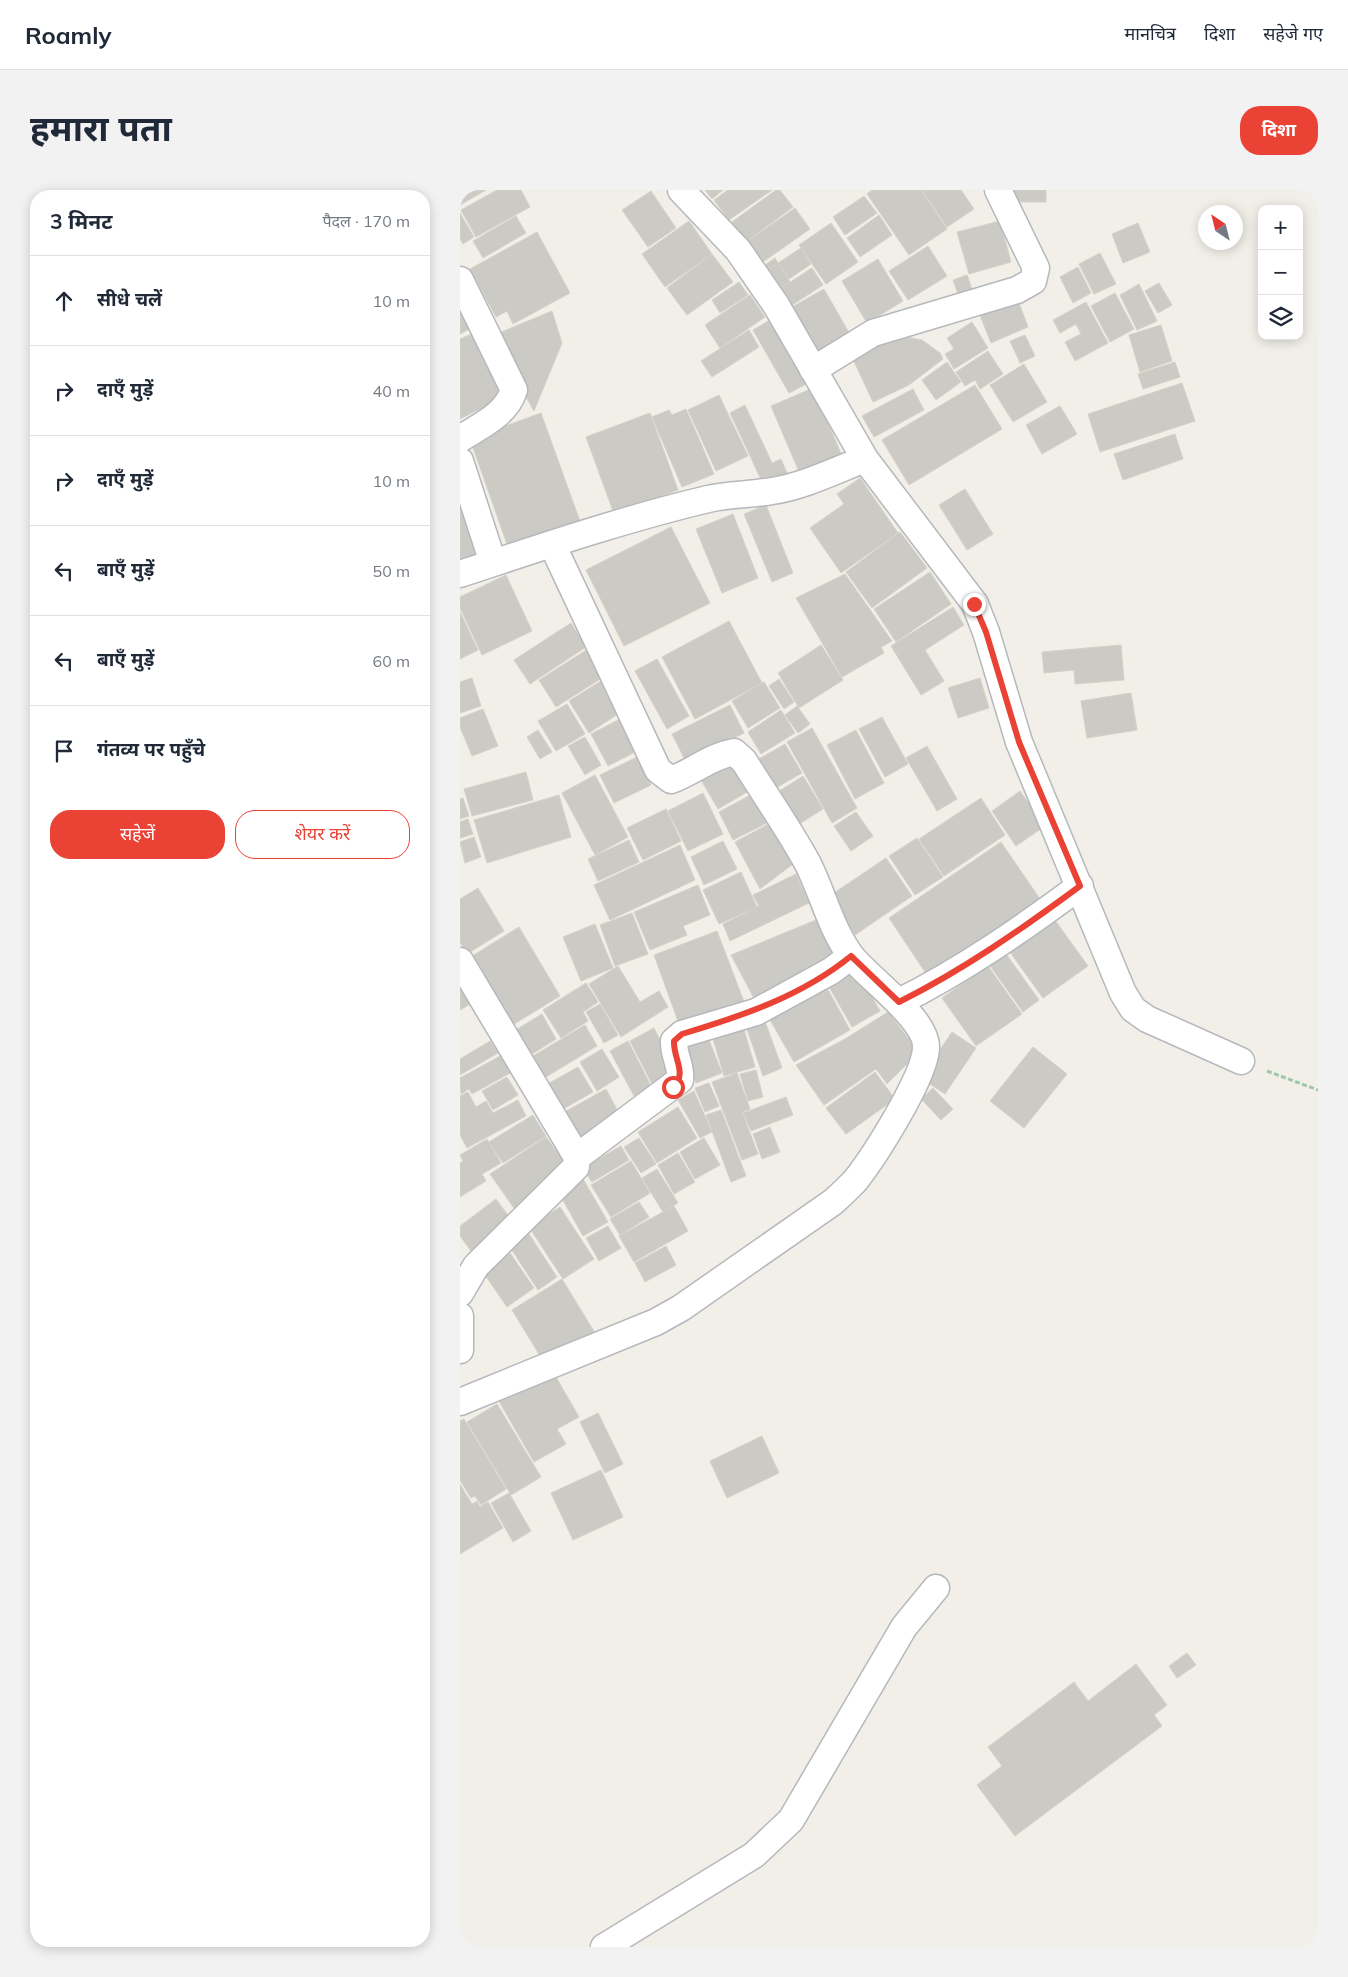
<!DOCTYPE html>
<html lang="hi">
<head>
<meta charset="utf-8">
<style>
	:root { --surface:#fff; --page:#f2f2f3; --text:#1f2937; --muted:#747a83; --line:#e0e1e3; --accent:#ea4335 }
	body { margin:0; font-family:Mulish,"Noto Sans Devanagari",sans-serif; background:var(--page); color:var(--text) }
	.controls { position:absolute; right:15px; top:15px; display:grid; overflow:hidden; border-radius:10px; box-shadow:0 2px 12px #0003 }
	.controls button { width:45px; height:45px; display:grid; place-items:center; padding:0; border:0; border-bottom:1px solid var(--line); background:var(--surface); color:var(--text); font:25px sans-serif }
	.compass { position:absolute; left:738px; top:15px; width:45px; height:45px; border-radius:50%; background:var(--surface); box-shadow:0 2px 12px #0003; rotate:325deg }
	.stop { position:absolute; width:15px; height:15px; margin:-11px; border:4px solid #ea4335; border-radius:50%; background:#fff }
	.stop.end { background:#ea4335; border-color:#fff; box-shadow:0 1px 5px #0008 }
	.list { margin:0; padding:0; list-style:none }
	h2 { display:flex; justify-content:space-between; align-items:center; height:65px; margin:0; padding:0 20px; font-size:21px }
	h2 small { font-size:16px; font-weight:400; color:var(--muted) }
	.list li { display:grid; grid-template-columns:32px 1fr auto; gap:15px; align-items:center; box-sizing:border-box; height:90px; padding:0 20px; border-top:1px solid var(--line) }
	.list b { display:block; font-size:19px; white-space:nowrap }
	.list em { font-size:16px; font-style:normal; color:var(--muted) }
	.actions { display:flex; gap:10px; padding:15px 20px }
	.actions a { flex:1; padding:11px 0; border:1px solid var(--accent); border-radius:20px; text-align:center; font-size:18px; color:var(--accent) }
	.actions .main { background:var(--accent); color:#fff }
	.icon { flex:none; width:28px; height:28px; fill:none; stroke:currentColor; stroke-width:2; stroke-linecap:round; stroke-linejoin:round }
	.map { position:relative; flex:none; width:858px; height:1757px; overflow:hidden; border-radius:20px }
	header { display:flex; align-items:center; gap:30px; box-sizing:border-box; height:70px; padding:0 25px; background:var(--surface); border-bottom:1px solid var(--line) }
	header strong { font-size:24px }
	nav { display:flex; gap:28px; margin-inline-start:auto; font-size:18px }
	.intro { display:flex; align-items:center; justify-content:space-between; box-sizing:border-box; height:120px; padding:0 30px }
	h1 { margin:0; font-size:35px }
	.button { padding:12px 22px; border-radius:20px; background:var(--accent); color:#fff; font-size:18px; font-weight:700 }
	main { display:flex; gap:30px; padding:0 30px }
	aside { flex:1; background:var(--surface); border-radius:20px; box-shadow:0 2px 12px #0003 }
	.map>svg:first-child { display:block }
</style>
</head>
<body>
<header>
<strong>Roamly</strong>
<nav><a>मानचित्र</a><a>दिशा</a><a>सहेजे गए</a></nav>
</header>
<div class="intro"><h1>हमारा पता</h1><a class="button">दिशा</a></div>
<main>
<aside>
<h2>3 मिनट<small>पैदल · 170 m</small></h2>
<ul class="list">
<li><svg class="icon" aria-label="ahead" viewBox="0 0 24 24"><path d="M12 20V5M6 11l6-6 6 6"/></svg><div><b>सीधे चलें</b></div><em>10 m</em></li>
<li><svg class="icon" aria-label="right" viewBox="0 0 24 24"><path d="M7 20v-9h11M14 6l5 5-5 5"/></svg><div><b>दाएँ मुड़ें</b></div><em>40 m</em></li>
<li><svg class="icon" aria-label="right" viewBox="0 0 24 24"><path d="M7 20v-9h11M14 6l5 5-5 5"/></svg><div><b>दाएँ मुड़ें</b></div><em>10 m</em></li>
<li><svg class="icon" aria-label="left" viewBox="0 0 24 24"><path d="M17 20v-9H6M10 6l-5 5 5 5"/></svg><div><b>बाएँ मुड़ें</b></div><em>50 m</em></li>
<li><svg class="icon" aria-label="left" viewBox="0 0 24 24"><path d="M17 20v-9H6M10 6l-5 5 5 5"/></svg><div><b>बाएँ मुड़ें</b></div><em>60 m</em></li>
<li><svg class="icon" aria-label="arrive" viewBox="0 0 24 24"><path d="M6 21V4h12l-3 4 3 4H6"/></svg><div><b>गंतव्य पर पहुँचे</b></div></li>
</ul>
<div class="actions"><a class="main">सहेजें</a><a>शेयर करें</a></div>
</aside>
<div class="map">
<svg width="858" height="1757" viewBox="0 0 858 1757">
	<rect width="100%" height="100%" fill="#f1efe8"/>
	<path fill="#cccac5" stroke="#d6d1c6" d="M 0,0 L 26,0 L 0,15 Z
		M 37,0 L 61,0 L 70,17 L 16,47 L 1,20 Z
		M 245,0 L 263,0 L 252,9 Z
		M 268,0 L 312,0 L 269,30 L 254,10 Z
		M 316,0 L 320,0 L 333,17 L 286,52 L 272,32 Z
		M 412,0 L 461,0 L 487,39 L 449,65 L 407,4 Z
		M 462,0 L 501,0 L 514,19 L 487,37 Z
		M 546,0 L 586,0 L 586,12 L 546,12 Z
		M 191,1 L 216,38 L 188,57 L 162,20 Z
		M 404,6 L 417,23 L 385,45 L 373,27 Z
		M 335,18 L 350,39 L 303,72 L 288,51 Z
		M 0,23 L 14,47 L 3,54 L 0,48 Z
		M 419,25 L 432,45 L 400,67 L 387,48 Z
		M 56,26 L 66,43 L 23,68 L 13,51 Z
		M 229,31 L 252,64 L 205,97 L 182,64 Z
		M 540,31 L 551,72 L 509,84 L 497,42 Z
		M 371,33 L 398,72 L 366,94 L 339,55 Z
		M 678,33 L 690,62 L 663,73 L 652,44 Z
		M 77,42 L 110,103 L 53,134 L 47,121 L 36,127 L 10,79 Z
		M 468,56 L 487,86 L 448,110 L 429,81 Z
		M 341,58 L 351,74 L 329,89 L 318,73 Z
		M 640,63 L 656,94 L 634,104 L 619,74 Z
		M 252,64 L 273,92 L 227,125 L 207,98 Z
		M 315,68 L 330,92 L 314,102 L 299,79 Z
		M 418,69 L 443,111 L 407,133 L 382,91 Z
		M 618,77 L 631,103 L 613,113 L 600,87 Z
		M 352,78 L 363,95 L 332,115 L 321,98 Z
		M 507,85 L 516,110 L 502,115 L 493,90 Z
		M 279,92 L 288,105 L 260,123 L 252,110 Z
		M 699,93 L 712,115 L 698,123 L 685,101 Z
		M 679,94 L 697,131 L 677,140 L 660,105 Z
		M 364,99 L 392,148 L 361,166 L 332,117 Z
		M 655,103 L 674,139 L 650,152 L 631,116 Z
		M 290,105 L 305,127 L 260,158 L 245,135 Z
		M 0,106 L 17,135 L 0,144 Z
		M 557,108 L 568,137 L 531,153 L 519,123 Z
		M 626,112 L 648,153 L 615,171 L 605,152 L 621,144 L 616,134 L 600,143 L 593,130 Z
		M 92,121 L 102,153 L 74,221 L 41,164 L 39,143 Z
		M 315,127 L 352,191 L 329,203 L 293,140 Z
		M 512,132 L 528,158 L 494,179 L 485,164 L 494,159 L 487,148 Z
		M 701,135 L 712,171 L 680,182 L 669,145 Z
		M 289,140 L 299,157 L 252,187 L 241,171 Z
		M 19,141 L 43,207 L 0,229 L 0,149 Z
		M 565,145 L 575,166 L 560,173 L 550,151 Z
		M 440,146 L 462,150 L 480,163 L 483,169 L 449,195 L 413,212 L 390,163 Z
		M 528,161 L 543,184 L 520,199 L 515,190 L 505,196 L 496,182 Z
		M 487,172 L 501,192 L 476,210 L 462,190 Z
		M 715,172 L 720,187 L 683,199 L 678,184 Z
		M 564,174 L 587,212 L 553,232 L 530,195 Z
		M 722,193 L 735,231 L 640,262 L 628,224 Z
		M 515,195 L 542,239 L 449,295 L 422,250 Z
		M 353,198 L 382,266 L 340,284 L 311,216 Z
		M 453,199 L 464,220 L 414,247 L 402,226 Z
		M 259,205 L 288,266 L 256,281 L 228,220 Z
		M 285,215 L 312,273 L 321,269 L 328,285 L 304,296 L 270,223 Z
		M 600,216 L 617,244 L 582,264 L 566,235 Z
		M 226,219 L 254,284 L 222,297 L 192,227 L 209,220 L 212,225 Z
		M 81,223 L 121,334 L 49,360 L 10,249 Z
		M 190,223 L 218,300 L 154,324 L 126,247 Z
		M 715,244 L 723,269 L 663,290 L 654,264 Z
		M 400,288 L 438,343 L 381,383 L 350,338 L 384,314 L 377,304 Z
		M 505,299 L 533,344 L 507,360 L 479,315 Z
		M 306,315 L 333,383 L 312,392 L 284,324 Z
		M 0,317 L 21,371 L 0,379 Z
		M 273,324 L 298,388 L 262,403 L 236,339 Z
		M 211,337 L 250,413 L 164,456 L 126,380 Z
		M 440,342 L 467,378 L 412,418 L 386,382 Z
		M 470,382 L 491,414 L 436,452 L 414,419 Z
		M 385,384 L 432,451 L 421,457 L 424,463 L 382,487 L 336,408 Z
		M 46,385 L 72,441 L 22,465 L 0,418 L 0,407 Z
		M 493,417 L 504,435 L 465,460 L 484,491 L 461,505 L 431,456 Z
		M 0,422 L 18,460 L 0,469 Z
		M 269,431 L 302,493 L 235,529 L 202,467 Z
		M 111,433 L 126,457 L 70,494 L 54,470 Z
		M 361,455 L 383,490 L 339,518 L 318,483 Z
		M 661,455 L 664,490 L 615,494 L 614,480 L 584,483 L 582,462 Z
		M 128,459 L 145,486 L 96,517 L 79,490 Z
		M 197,469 L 229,526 L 207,539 L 175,481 Z
		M 12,488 L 21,516 L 0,523 L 0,492 Z
		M 520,488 L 529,518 L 498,528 L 488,498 Z
		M 319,489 L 334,512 L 324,519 L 309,496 Z
		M 141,491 L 161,522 L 129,543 L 109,511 Z
		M 304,492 L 320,518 L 288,538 L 272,511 Z
		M 671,503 L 677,540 L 627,548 L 621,511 Z
		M 107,514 L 125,544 L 96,561 L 78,531 Z
		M 270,515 L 284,543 L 226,572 L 212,544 Z
		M 337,516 L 350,534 L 338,543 L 325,525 Z
		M 23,519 L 38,556 L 12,566 L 0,537 L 0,528 Z
		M 321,520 L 335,543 L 301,564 L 288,542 Z
		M 422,527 L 448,574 L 425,587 L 399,539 Z
		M 162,528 L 179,560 L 148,576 L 131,544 Z
		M 352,538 L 397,618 L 372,633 L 327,552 Z
		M 78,540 L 92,562 L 80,569 L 67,547 Z
		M 396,540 L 424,593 L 395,609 L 367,555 Z
		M 125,547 L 141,575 L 125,585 L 108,556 Z
		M 325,554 L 342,583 L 307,603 L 290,574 Z
		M 467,556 L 497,609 L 477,621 L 446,568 Z
		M 177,567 L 191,595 L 154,613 L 140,585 Z
		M 277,569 L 294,598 L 258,619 L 241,590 Z
		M 66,582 L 73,610 L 12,626 L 4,599 Z
		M 135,585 L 168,647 L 135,665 L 102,603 Z
		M 343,586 L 363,619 L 333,638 L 313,605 Z
		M 560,601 L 585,636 L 556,656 L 532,621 Z
		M 296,602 L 311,631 L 273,650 L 259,622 Z
		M 243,603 L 263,644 L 228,661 L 208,621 Z
		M 99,605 L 111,647 L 27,673 L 14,630 Z
		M 3,608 L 9,626 L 0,629 L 0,609 Z
		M 521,608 L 545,645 L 484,686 L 459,649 Z
		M 206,619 L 221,651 L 183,670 L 167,638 Z
		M 396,622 L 413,646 L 391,661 L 374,636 Z
		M 8,629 L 13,644 L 0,648 L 0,632 Z
		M 316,630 L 341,668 L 300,699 L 275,652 Z
		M 14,647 L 21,667 L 5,673 L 0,652 Z
		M 457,648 L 483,687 L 455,705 L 429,666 Z
		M 169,650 L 179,672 L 138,691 L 128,669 Z
		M 263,651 L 277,679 L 244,695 L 231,667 Z
		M 541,652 L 580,709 L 467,785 L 429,728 Z
		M 220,655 L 235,690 L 150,730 L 134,695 Z
		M 426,668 L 452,706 L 395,745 L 368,707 Z
		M 281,682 L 297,717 L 259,734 L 243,700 Z
		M 336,684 L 349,713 L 270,751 L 263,734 L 299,716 L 293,705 Z
		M 238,695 L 250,725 L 223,736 L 227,745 L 190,760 L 174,722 Z
		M 18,698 L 44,741 L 7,764 L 0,752 L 0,709 Z
		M 172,723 L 188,764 L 155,776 L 140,735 Z
		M 592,726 L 628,776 L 583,808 L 547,758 Z
		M 356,730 L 378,771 L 295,810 L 271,765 Z
		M 135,734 L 153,778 L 121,791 L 103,747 Z
		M 59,737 L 100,806 L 51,836 L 9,768 Z
		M 257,741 L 286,817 L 222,842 L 194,765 Z
		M 544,761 L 579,810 L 563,822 L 528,773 Z
		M 158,776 L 180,812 L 199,801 L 208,817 L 161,847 L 129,794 Z
		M 528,776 L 562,824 L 516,856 L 482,808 Z
		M 396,779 L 420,821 L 392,837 L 368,795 Z
		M 0,793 L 12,813 L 0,820 Z
		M 126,793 L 138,812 L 123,822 L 128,831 L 101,848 L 83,820 Z
		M 366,796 L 390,840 L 334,872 L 309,828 Z
		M 140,814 L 158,845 L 144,853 L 126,822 Z
		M 428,822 L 459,862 L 427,894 L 416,879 L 364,915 L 336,875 L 385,849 Z
		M 82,824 L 96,849 L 69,866 L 54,841 Z
		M 303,826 L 322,878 L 303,886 L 285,833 Z
		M 282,833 L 295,877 L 264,886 L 251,842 Z
		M 125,835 L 137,856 L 81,890 L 68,869 Z
		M 194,838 L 217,885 L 194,898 L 170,851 Z
		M 492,842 L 516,858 L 485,904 L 461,888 Z
		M 247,845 L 262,883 L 236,893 L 221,855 Z
		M 30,851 L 38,863 L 0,885 L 0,869 Z
		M 168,851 L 191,896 L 174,906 L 150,861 Z
		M 573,857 L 607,884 L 564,938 L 530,911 Z
		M 142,859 L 159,887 L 137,901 L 120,872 Z
		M 42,865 L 52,882 L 12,904 L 9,899 L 1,904 L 0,888 Z
		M 118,877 L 133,902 L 98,922 L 84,896 Z
		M 296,880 L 303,907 L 288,911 L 280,884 Z
		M 415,882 L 435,909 L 386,944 L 366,918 Z
		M 277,883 L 290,919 L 282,922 L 298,964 L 282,970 L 252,892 Z
		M 47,887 L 58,905 L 33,920 L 22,901 Z
		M 249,893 L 259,916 L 245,922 L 235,898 Z
		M 473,898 L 493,919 L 481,930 L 461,909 Z
		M 146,899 L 163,931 L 121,960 L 99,925 Z
		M 234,901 L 252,942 L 240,948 L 218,910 Z
		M 8,902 L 16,917 L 26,911 L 33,923 L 58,910 L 66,926 L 7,958 L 0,945 L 0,906 Z
		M 326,907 L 333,925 L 291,941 L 283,923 Z
		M 218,917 L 237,948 L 197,973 L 178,942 Z
		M 261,920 L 286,986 L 271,992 L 246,925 Z
		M 73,925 L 86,946 L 43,973 L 29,952 Z
		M 310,937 L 320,962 L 302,969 L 293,944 Z
		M 86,947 L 107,976 L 56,1021 L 30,984 Z
		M 179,948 L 196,974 L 181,983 L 164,957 Z
		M 244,948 L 260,975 L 235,989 L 220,962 Z
		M 27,949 L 41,973 L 22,984 L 26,991 L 0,1007 L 0,973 L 3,971 L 0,965 Z
		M 161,956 L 169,970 L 132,992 L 123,978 Z
		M 218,963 L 235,992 L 214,1004 L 198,975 Z
		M 171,971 L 190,1003 L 151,1027 L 131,995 Z
		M 197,979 L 218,1013 L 203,1022 L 182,988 Z
		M 123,989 L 148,1032 L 123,1046 L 99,1003 Z
		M 36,1009 L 55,1035 L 14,1065 L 0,1046 L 0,1036 Z
		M 179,1012 L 189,1027 L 160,1045 L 150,1029 Z
		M 214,1016 L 228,1041 L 174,1072 L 159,1046 Z
		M 100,1017 L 134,1069 L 103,1089 L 69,1037 Z
		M 148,1036 L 161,1058 L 139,1071 L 126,1048 Z
		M 69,1044 L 97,1087 L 78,1100 L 50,1057 Z
		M 206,1056 L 216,1075 L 185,1092 L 175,1073 Z
		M 50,1063 L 74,1098 L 47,1117 L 23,1082 Z
		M 102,1089 L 135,1143 L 85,1174 L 52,1120 Z
		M 92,1180 L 119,1227 L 97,1239 L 106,1254 L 74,1272 L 36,1206 Z
		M 37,1214 L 81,1287 L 51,1305 L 7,1232 Z
		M 138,1223 L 163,1274 L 145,1283 L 120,1232 Z
		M 4,1229 L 46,1299 L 21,1315 L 15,1306 L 11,1308 L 0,1290 L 0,1231 Z
		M 302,1246 L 319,1283 L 267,1308 L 250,1271 Z
		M 141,1280 L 163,1327 L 113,1350 L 91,1303 Z
		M 0,1294 L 12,1314 L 17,1311 L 20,1317 L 28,1312 L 43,1338 L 0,1364 Z
		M 49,1303 L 71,1341 L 53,1352 L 31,1313 Z
		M 727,1463 L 736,1475 L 717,1488 L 709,1476 Z
		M 676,1474 L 707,1515 L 694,1525 L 702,1536 L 555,1646 L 517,1595 L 542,1576 L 528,1557 L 614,1492 L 628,1511 Z"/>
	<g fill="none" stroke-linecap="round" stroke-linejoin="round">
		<defs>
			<path id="street" d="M 221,0 L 278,60 L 316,115 L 405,269 L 515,414 L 526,442 L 559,552 L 663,803 L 673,819 L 687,829 L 781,871
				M 0,90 L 54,200 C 46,225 21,235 0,249
				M 353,180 L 413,143 L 557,100 L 573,91 L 576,78 L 538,0
				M 0,271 L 33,373
				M 0,384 C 82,357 164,329 248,309 C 269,304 290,305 312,301 C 344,296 374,281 405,269
				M 0,771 L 117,967 L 116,977 L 16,1076 L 0,1103
				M 439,812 C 503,780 562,739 620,696
				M 117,967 L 220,890 C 222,876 213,865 214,851 L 222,844 L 296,822 L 371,781 L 391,766
				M 0,1126 L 0,1160
				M 0,1212 L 196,1132 L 221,1118 L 373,1012 C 381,1005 388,998 395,991 C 414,967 465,887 466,858 C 468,830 408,788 391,766 C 371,739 363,704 348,674 C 329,639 305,605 284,571 L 274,562 C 251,566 233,582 211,590 L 198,580 L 92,354
				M 144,1757 L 294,1665 L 331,1630 L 444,1437 L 476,1398"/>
		</defs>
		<use href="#street" stroke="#b5b8bc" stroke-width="29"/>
		<path stroke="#9cc7a9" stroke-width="3" stroke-dasharray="5 2.5" stroke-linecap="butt" d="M 807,881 L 858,900"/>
		<use href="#street" stroke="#fff" stroke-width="26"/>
	</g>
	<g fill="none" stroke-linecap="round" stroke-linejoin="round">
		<path stroke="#ea4335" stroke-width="6" d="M 213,897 C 228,883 213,869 214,851 L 222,844 C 282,826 342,806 391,766 L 439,812 C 503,780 562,739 620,696 L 559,552 L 526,442 L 514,414"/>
	</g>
</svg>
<div class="controls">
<button>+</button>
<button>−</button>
<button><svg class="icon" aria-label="layers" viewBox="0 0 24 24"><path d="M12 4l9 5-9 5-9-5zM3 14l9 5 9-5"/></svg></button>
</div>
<svg class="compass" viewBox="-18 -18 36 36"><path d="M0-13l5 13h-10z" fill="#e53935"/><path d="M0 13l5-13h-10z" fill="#747a83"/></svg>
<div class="stop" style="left:213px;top:897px"></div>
<div class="stop end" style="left:514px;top:414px"></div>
</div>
</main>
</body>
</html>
